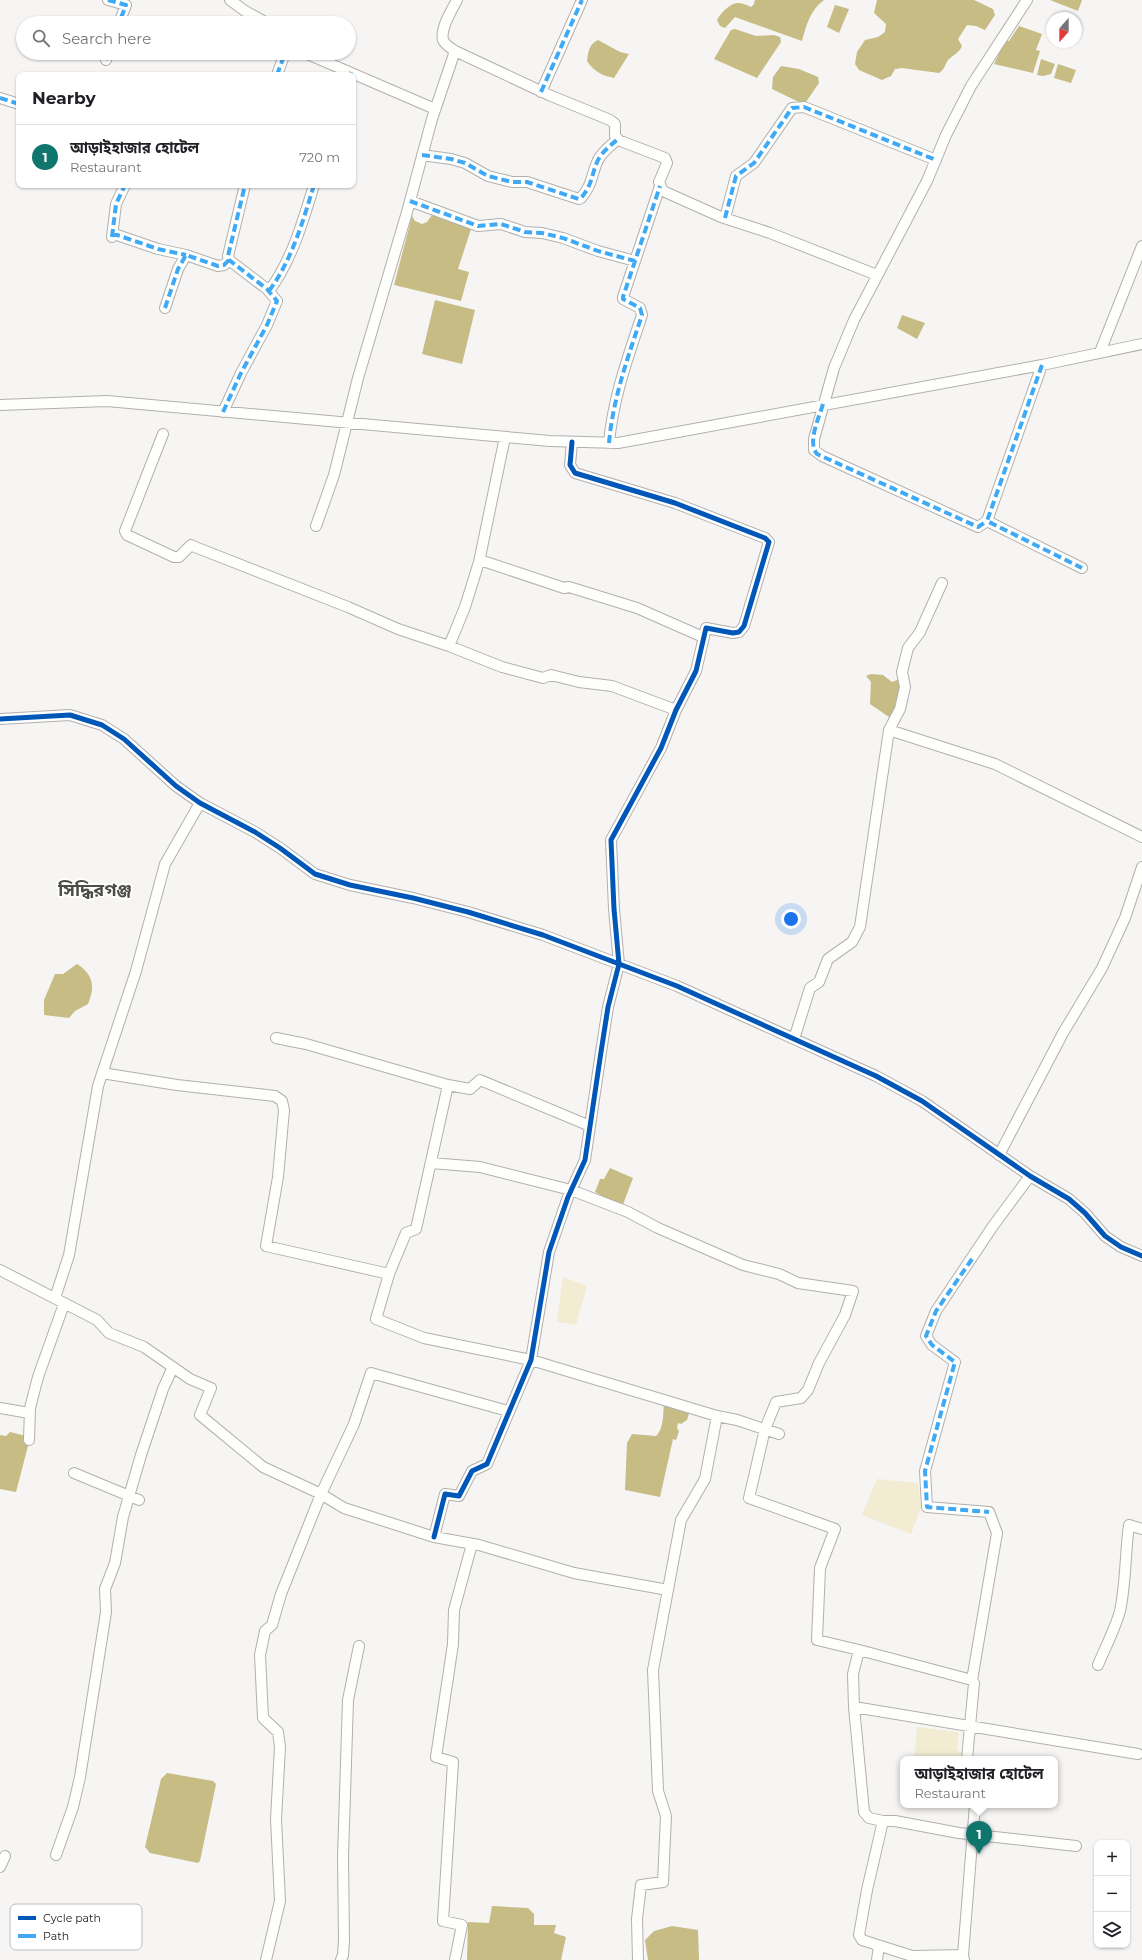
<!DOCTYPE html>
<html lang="en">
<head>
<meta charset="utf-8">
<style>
	:root { --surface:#fff; --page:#f6f6f6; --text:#202124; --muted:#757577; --line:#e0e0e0; --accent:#0f766e }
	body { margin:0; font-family:Montserrat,"Noto Sans Bengali",sans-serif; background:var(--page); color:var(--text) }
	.controls { position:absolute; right:12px; bottom:12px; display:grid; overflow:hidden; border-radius:8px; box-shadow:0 1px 3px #0004 }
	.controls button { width:36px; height:36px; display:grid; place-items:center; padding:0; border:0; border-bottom:1px solid var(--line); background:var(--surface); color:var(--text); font:20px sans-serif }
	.compass { position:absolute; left:1046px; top:12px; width:36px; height:36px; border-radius:50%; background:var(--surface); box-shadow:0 1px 3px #0004; rotate:201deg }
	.you { position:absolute; left:791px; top:919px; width:14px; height:14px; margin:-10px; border:3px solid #fff; border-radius:50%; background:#1a73e8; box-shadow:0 0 0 6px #1a73e833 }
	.badge { display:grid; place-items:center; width:26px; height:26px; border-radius:50%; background:var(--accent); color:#fff; font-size:13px; font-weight:700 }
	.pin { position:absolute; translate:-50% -33px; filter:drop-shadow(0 1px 2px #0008) }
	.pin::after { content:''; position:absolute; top:21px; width:14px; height:12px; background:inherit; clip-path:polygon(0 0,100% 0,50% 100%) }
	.popup { position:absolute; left:900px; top:1756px; width:158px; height:52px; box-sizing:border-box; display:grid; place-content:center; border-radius:8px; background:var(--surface); filter:drop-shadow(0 1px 3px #0005); font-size:13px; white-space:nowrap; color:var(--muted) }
	.popup b { font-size:15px; color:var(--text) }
	.popup::after { content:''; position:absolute; left:50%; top:100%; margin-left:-8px; border:8px solid transparent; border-top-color:var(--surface) }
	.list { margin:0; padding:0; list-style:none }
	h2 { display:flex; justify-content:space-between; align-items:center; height:52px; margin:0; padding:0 16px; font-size:17px }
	h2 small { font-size:13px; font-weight:400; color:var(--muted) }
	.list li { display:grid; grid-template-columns:26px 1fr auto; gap:12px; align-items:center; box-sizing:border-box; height:64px; padding:0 16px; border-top:1px solid var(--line) }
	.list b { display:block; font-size:15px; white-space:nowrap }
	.list p { margin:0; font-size:13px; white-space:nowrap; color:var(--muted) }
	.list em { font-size:13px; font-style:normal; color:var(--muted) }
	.icon { flex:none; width:22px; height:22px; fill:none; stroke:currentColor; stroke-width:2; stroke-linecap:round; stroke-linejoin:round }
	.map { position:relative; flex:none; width:1142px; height:1960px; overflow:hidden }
	.search { position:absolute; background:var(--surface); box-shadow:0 1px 3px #0004; left:16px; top:16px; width:340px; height:44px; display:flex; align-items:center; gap:10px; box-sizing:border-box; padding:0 14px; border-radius:22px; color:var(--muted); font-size:15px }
	.panel { position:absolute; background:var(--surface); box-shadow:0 1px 3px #0004; left:16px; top:72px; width:340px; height:116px; border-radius:8px }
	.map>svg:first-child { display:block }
</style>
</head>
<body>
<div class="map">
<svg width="1142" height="1960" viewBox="0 0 1142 1960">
	<rect width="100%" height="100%" fill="#f6f5f4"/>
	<path fill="#f1ecd2" d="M 563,1277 L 587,1286 L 576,1325 L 557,1322 Z
		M 877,1479 L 918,1483 L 921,1508 L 911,1534 L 862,1515 Z
		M 917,1727 L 959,1732 L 957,1751 L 962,1753 L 961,1759 L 914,1759 Z"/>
	<path fill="#c6bc84" d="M 755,0 L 824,0 C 810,10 806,26 802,41 L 735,17 L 725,28 L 720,26 L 717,20 C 720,14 730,3 738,3 C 742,3 747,5 751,7 L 754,4 Z
		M 877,0 L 974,0 L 993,9 L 995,15 L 985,30 L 976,26 L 967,25 L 958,39 L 962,46 C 959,53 953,55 948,60 C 945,65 944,70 939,73 L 902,68 L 895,69 L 891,76 L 882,80 L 859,70 L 855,64 L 857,52 L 865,40 L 878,37 L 885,32 L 886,24 L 874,13 Z
		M 1050,0 L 1082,0 L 1078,11 Z
		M 835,5 L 849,9 L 839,33 L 827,27 Z
		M 1019,26 L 1042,34 L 1036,50 L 1040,51 L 1033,73 L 994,64 L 1005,41 L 1009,41 Z
		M 735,29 L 756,36 L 774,35 L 780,37 L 781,42 L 757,78 L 714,59 L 731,30 Z
		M 598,40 L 620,52 L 629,54 L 614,78 C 603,76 593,71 587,61 C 588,52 589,44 598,40 Z
		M 1041,59 L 1055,64 L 1051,74 L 1043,76 L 1037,75 Z
		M 1058,64 L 1076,70 L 1071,83 L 1054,78 Z
		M 781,66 L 799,69 L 818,77 L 819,83 L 806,102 L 801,103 L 772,89 L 773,77 Z
		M 432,215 L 471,229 L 458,269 L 469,272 L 461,301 L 394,285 L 412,216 L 415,221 L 422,224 L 427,222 Z
		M 435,300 L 475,310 L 462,364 L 422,354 Z
		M 902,315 L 925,323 L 917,339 L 897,328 Z
		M 871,674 L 883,675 L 892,682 L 902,678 L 904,686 L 892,719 L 870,704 L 871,682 L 866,676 Z
		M 77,964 C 94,975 95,987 88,1004 L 75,1011 L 69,1018 L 44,1015 L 44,1000 L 55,974 L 63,974 Z
		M 610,1168 L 633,1178 L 622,1207 L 595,1192 L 600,1179 L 604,1179 Z
		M 664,1403 L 690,1410 L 687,1420 L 681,1424 L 678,1423 L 677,1428 L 679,1431 L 676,1440 L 673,1439 L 660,1497 L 625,1490 L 627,1443 L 632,1434 L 656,1436 C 664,1429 663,1413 664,1403 Z
		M 10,1432 L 26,1436 L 28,1446 L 16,1492 L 0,1489 L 0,1435 L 6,1436 Z
		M 167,1773 L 213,1781 L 216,1784 L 200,1861 L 198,1863 L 150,1853 L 145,1847 L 161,1779 Z
		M 492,1906 L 528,1908 L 534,1914 L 534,1925 L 556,1925 L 554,1933 L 566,1937 L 561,1960 L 467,1960 L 468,1922 L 489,1923 Z
		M 672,1926 L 698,1930 L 699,1960 L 648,1960 L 645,1940 L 654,1931 Z"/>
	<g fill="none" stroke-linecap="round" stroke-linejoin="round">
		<defs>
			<path id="minor" d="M 108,0 L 126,5 L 119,23
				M 230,0 L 245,11 L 267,23
				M 457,0 C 452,10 440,28 443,40 C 445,45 451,48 455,51 L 549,95 L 610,120 L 615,124 L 615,136 L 618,140 L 665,158 L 667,163 L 659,182 L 663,191 L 721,217 L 770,233 L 877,275
				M 305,53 L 435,109
				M 106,60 L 109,53
				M 277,75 L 285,53
				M 541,92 L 582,0
				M 0,98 L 19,104
				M 422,155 L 451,159 L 465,163 L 488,176 L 512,182 L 527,182 L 579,199 L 581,198 C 593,184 591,175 598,160 C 602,152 611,145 618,139
				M 410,201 L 478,226 L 501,224 L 525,232 L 542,233 L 563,238 L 598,251 L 635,261
				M 725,218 L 736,176 L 754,163 L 792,108 L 804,107 L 936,160
				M 112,235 L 117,235 L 158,249 L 186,255
				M 112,237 L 116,204 L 125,185
				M 269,291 C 292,260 303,221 314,185
				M 165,308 L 178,269 L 186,255 L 218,266 L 224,265 L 229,260
				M 1100,352 L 1142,246
				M 1042,365 L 987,521 L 1082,568
				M 0,405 L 107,401 L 550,441 L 618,443 L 1042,365 L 1142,344
				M 223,412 L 241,373 L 267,325 L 277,301 L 267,289 L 229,260 L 228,256 L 245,185
				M 163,434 L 125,531 L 127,535 L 174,557 L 179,557 L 191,545 L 195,547 L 348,607 L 398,629 L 449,646 L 502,667 L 543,678 L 551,675 L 579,682 L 612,686 L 676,710
				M 609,443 C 613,398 628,357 642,315 L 640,308 L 623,299 L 623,297 L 660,186
				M 987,521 L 978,527 L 822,456 L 814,450 L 814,439 L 834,368 L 854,320 L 927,181 L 946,135 L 971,86 L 1027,0
				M 316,526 L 334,475 L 358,378 L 407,212 L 432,119 L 455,51
				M 479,562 L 505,437
				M 449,646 L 465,607 L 479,562 L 486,562 L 564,588 L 569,587 L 637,608 L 703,637
				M 0,719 L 70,715 L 102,725 L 124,739 L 176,786 L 200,803 L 255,832 L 280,848 L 315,874 L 350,885 L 413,898 L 468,912 L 543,935 L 677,986 L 876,1076 L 922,1101 L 1030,1176 L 1069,1199 L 1085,1213 L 1105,1236 L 1121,1247 L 1142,1256
				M 889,730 L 900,709 L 905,687 L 902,672 L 908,648 L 920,632 L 942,583
				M 276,1038 L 306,1044 L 448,1085
				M 794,1039 L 810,988 L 819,982 L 828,959 L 852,942 L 860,927 L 889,730 L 995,764 L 1142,837
				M 102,1073 L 177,1085 L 275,1096 L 282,1101 L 284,1110 L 278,1177 L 266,1246 L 389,1274
				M 590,1126 L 480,1080 L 470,1089 L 448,1085 L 416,1229 L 406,1233 L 389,1274 L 376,1319 L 424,1338 L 531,1360 L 717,1416 L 705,1479 L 681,1520 L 653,1670 L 658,1791 L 666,1816 L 663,1882 L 641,1885 L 637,1919 L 638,1960
				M 999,1155 L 1063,1033 L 1102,968 L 1125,918 L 1142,867
				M 431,1163 L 480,1167 L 571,1190 L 628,1212 L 658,1228 L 743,1265 L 779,1274 L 798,1283 L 853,1291 L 845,1315 L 819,1363 L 808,1390 L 801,1398 L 776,1402 L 765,1429 L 749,1498 L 835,1529 L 820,1568 L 817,1640 L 859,1650 L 853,1674 L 854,1707 L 1138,1754
				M 0,1270 L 97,1320 L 109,1333 L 144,1347 L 190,1379 L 211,1388 L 200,1415 L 263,1467 L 321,1494 L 344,1508 L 434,1537 L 479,1545 L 574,1573 L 668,1590
				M 55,1298 L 69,1255 L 98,1086 L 136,971 L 165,864 L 200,803
				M 0,1408 L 29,1413
				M 717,1416 L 737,1420 L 779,1434
				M 29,1440 L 30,1408 L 38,1377 L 64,1304
				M 74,1473 L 139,1500
				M 434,1537 L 445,1494 L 459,1496 L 472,1471 L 487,1464 L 531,1360 L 549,1252 L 568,1197 L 585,1160 L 601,1052 L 608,1007 L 619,964 L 614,909 L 611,840 L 661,748 L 676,710 L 696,671 L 706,628 L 733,633 L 739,632 L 744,626 L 769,542 L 765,538 L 675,503 L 575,473 L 570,465 L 572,442
				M 859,1650 L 972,1680
				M 1098,1665 C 1105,1648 1115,1629 1120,1611 C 1126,1583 1125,1554 1129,1525 L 1142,1529
				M 854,1707 L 864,1812 L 869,1818 L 883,1821
				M 967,1759 L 974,1683 L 972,1680 L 997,1533 L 989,1512 L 927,1507 L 925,1471 L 955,1362 L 932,1345 L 926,1336 L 936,1311 L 993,1226 L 1030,1176
				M 56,1855 L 73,1807 L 80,1777 L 106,1612 L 105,1589 L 115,1563 L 123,1517 L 141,1455 L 163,1389 L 173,1367
				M 0,1867 L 5,1856
				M 963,1955 L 975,1805
				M 266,1960 L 280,1901 L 276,1819 L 280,1747 L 278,1732 L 263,1718 L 260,1655 L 265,1631 L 272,1625 L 281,1594 L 321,1494 L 354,1424 L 371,1373 L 508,1411
				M 341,1960 L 343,1955 L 344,1940 L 343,1857 L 348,1700 L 359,1646
				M 455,1960 L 462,1925 L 443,1921 L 453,1762 L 436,1757 L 453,1644 L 454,1610 L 472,1544
				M 877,1960 L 879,1946
				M 964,1960 L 963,1955 L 912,1956 L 862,1940 L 859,1935 L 867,1890 L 883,1821 L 895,1821 L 959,1833 L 1076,1846"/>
		</defs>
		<use href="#minor" stroke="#b1b0af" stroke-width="12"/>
		<use href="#minor" stroke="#fefefd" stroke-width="10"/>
		<path stroke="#3fa9f5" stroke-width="4" stroke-dasharray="8 4" stroke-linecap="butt" d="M 108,0 L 126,5 L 119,23
			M 106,60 L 109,53
			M 277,75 L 285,53
			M 350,75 L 351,72
			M 541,92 L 582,0
			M 0,98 L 19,104
			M 422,155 L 451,159 L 465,163 L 488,176 L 512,182 L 527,182 L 579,199 L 581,198 C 593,184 591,175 598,160 C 602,152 611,145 618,139
			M 410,201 L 478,226 L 501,224 L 525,232 L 542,233 L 563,238 L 598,251 L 635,261
			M 725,218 L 736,176 L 754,163 L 792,108 L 804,107 L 936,160
			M 112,235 L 117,235 L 158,249 L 186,255
			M 112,237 L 116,204 L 125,185
			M 269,291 C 292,260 303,221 314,185
			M 165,308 L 178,269 L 186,255 L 218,266 L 224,265 L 229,260
			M 1042,365 L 987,521 L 1082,568
			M 823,404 C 819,418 807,442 817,454 L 978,527 L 987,521
			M 223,412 L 241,373 L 267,325 L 277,301 L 267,289 L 229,260 L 228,256 L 245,185
			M 609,443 C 613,398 628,357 642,315 L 640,308 L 623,299 L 623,297 L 660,186
			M 972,1259 L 936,1311 L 926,1336 L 932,1345 L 955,1362 L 925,1471 L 927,1507 L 989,1512"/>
		<defs>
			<path id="cycleway" d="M 0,719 L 70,715 L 102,725 L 124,739 L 176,786 L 200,803 L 255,832 L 280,848 L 315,874 L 350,885 L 413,898 L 468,912 L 543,935 L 677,986 L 876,1076 L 922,1101 L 1030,1176 L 1069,1199 L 1085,1213 L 1105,1236 L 1121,1247 L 1142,1256
				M 434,1537 L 445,1494 L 459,1496 L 472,1471 L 487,1464 L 531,1360 L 549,1252 L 568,1197 L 585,1160 L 601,1052 L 608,1007 L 619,964 L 614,909 L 611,840 L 661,748 L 676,710 L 696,671 L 706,628 L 733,633 L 739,632 L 744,626 L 769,542 L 765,538 L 675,503 L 575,473 L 570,465 L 572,442"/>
		</defs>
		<use href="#cycleway" stroke="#fff" stroke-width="8"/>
		<use href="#cycleway" stroke="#0057b8" stroke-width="5"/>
	</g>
	<g text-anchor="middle" stroke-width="4" stroke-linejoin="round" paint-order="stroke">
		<g font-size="18" font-weight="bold" fill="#4d4c49" stroke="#fff">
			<text x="95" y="896">সিদ্ধিরগঞ্জ</text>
		</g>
	</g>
	<rect x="10" y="1904" width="132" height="46" rx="6" fill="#fff" stroke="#bcbcbc" stroke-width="1"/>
	<rect x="18" y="1916" width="18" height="4" fill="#0057b8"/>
	<rect x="18" y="1934" width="18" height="4" fill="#3fa9f5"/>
	<g font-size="11" fill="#212120">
		<text x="43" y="1922">Cycle path</text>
		<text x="43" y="1940">Path</text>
	</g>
</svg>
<div class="controls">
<button>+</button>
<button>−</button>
<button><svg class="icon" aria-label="layers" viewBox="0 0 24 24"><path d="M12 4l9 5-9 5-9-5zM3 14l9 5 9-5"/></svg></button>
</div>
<svg class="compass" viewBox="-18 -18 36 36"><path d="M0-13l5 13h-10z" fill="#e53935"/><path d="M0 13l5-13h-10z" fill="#757577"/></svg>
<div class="you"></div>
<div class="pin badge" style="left:979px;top:1854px">1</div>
<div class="popup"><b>আড়াইহাজার হোটেল</b>Restaurant</div>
<div class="search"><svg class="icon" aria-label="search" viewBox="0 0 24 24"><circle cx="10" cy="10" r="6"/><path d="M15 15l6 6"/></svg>Search here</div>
<section class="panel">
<h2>Nearby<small></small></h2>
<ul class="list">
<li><span class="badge">1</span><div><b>আড়াইহাজার হোটেল</b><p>Restaurant</p></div><em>720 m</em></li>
</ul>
</section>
</div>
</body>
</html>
